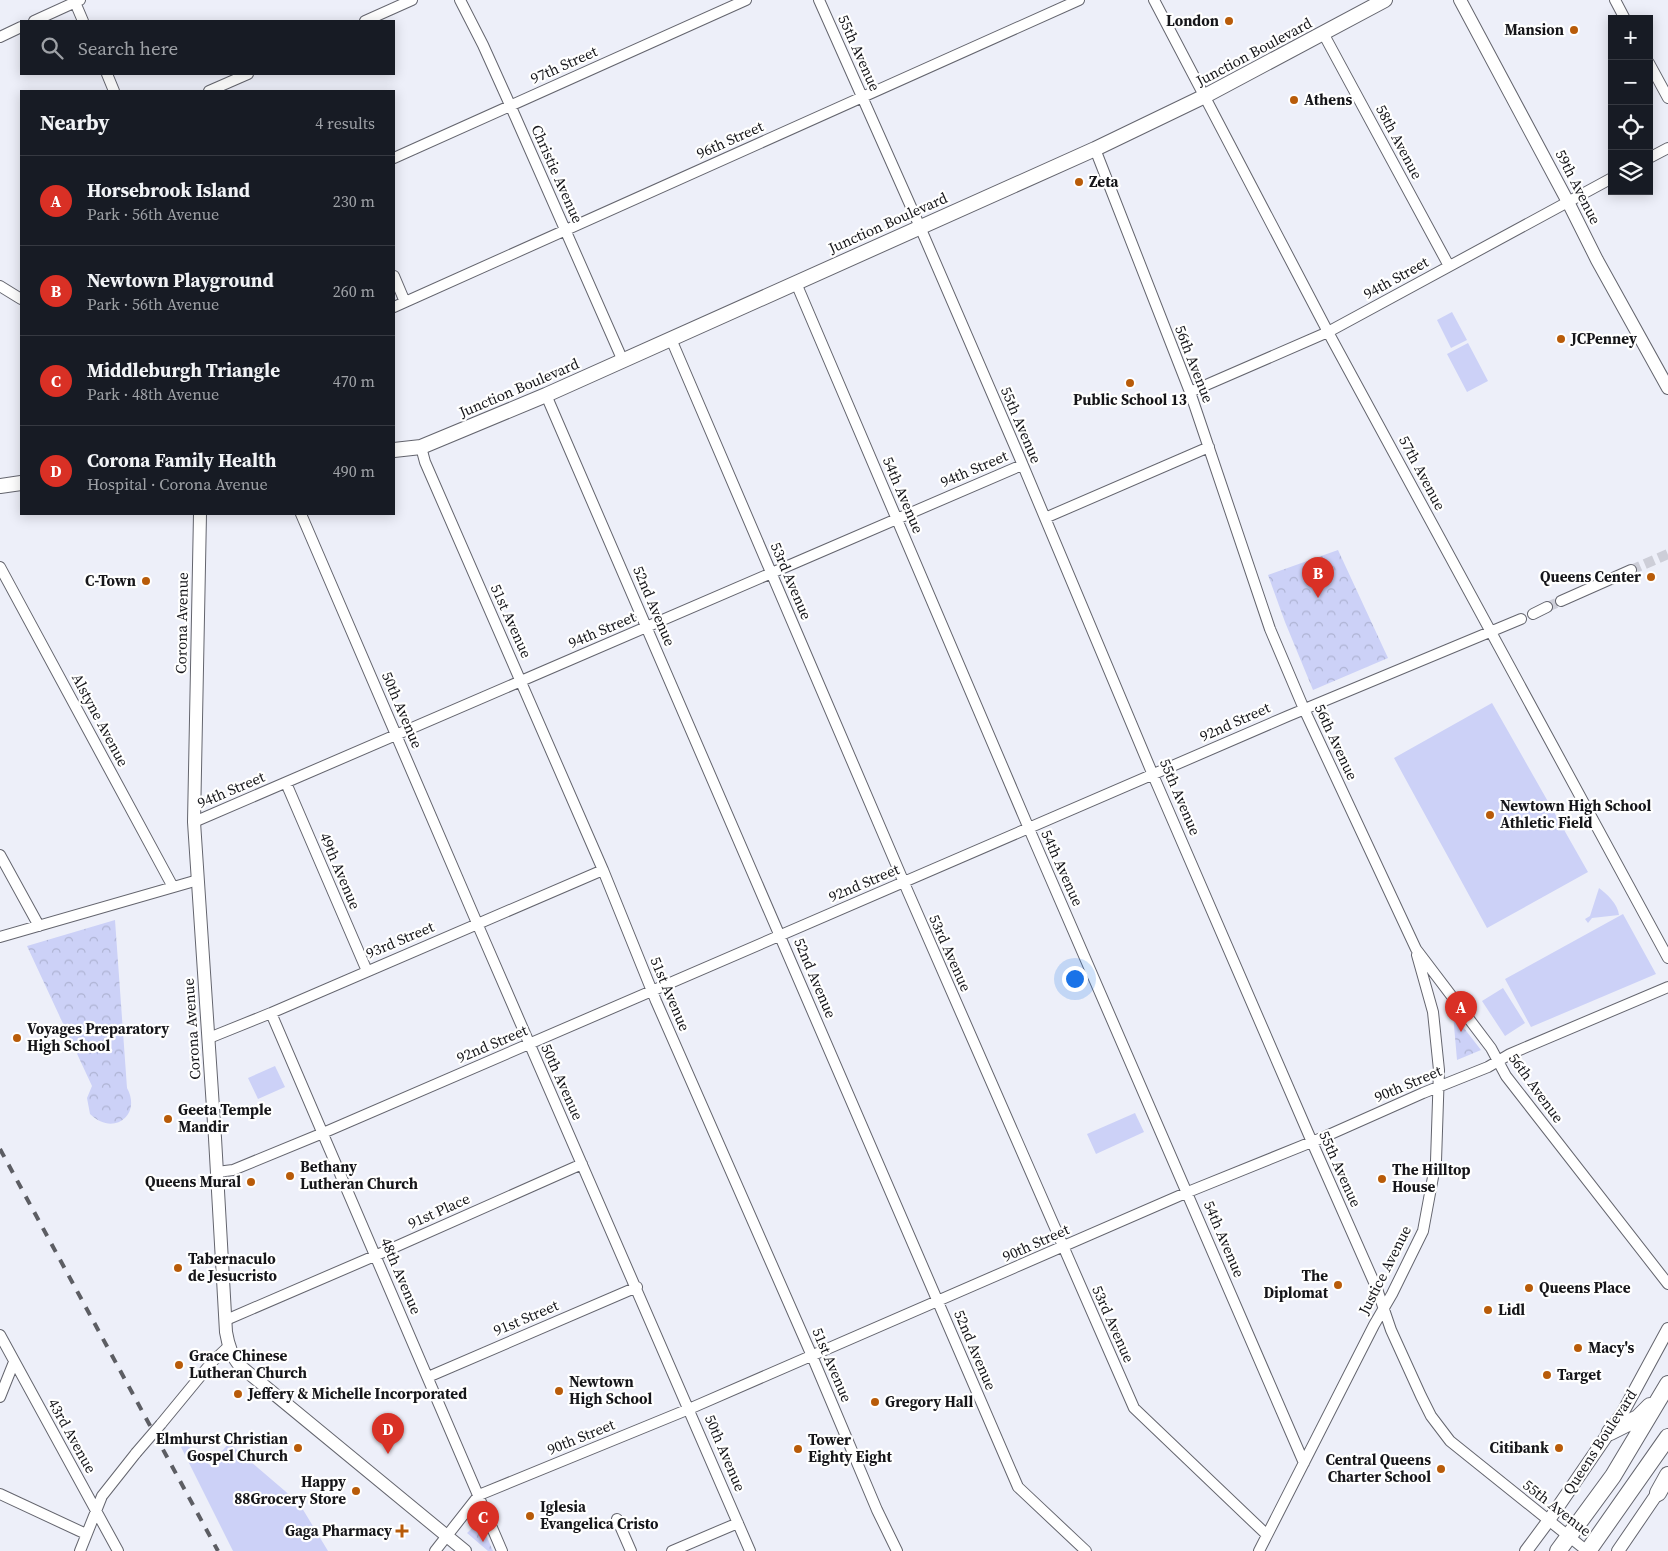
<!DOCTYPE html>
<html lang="en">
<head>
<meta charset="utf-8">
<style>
	:root { --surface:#171b24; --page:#20242c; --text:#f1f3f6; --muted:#9ea1a6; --line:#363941; --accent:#d93025 }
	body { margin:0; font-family:"Source Serif 4",serif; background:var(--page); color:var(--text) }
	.controls { position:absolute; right:15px; top:15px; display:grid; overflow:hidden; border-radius:0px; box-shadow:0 2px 12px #0003 }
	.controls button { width:45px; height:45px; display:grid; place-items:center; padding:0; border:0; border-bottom:1px solid var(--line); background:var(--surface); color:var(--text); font:25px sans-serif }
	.you { position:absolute; left:1074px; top:978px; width:18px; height:18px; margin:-12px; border:4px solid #fff; border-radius:50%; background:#1a73e8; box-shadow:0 0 0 8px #1a73e833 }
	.badge { display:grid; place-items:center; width:32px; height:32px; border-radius:50%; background:var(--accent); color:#fff; font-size:16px; font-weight:700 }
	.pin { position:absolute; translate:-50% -41px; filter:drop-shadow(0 1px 2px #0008) }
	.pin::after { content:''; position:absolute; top:26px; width:18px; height:15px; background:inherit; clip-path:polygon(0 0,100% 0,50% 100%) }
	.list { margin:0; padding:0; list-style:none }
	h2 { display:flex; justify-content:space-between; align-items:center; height:65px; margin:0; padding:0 20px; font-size:21px }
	h2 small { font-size:16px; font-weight:400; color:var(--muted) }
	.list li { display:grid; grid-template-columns:32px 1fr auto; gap:15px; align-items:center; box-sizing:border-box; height:90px; padding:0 20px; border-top:1px solid var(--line) }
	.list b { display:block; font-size:19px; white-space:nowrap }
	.list p { margin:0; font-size:16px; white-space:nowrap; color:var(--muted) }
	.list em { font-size:16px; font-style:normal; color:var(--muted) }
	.icon { flex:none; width:28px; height:28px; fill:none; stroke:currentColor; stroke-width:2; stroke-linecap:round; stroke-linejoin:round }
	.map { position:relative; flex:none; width:1668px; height:1551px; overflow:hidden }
	.search { position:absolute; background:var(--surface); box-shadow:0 2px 12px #0003; left:20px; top:20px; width:375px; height:55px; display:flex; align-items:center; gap:12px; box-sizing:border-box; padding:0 18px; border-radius:0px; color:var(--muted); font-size:19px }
	.panel { position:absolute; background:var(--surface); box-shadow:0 2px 12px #0003; left:20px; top:90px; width:375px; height:425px; border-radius:0px }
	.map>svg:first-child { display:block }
</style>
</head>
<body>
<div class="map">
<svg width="1668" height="1551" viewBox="0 0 1668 1551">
	<defs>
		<pattern id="park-crowns" width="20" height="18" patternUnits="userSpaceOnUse" patternTransform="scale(1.25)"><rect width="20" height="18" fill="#ccd1f7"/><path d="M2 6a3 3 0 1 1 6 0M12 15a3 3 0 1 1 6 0" fill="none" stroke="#aeb3d3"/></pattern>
	</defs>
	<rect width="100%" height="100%" fill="#edeff9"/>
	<path fill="#ccd1f7" d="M 1452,312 L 1467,340 L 1451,348 L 1437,320 Z
		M 1468,343 L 1488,381 L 1467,392 L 1447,354 Z
		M 1492,703 L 1588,872 L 1487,928 L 1394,758 Z
		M 1599,888 C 1607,894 1618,904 1619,915 L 1592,918 L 1588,923 L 1585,919 L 1590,916 Z
		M 1623,914 L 1656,974 L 1531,1027 L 1505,979 Z
		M 1503,988 L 1525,1023 L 1505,1036 L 1482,1001 Z
		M 275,1066 L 285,1087 L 258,1099 L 248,1078 Z
		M 1135,1113 L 1144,1132 L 1096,1154 L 1087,1134 Z
		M 185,1443 L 210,1465 L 229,1443 L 299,1503 L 328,1551 L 233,1551 L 181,1447 Z"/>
	<path fill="url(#park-crowns)" d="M 1338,550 L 1388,658 L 1313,690 L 1285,622 L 1268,575 Z
		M 115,920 L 127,1088 C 142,1115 113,1137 90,1114 L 87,1098 L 92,1086 L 27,946 Z
		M 1453,1014 L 1481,1050 L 1457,1060 Z
		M 480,1521 L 493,1551 L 488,1551 L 467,1533 Z"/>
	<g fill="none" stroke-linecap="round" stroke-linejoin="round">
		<path stroke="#cdced8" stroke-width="10" stroke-dasharray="10 5" stroke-linecap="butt" d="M 1631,570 L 1668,554
			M 1547,607 L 1561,601"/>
		<defs>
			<path id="minor" d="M 74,0 L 83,21
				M 460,0 L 483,45 L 515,116 L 623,361
				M 819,0 L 920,227 L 1019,456 L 1153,775 L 1312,1142 L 1377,1289 L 1391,1330 L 1421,1396 L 1431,1416 L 1450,1441 L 1587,1551
				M 1154,0 L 1328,332 L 1668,958
				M 1615,0 L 1625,19
				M 34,21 L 80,0
				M 365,21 L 412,0
				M 1323,33 L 1449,266
				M 0,37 L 21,27
				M 1649,63 L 1668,98
				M 107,74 L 114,91
				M 209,91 L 248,74
				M 1095,149 L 1190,392 L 1270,629 L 1304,709 L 1416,949 L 1491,1048 L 1506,1076 L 1668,1284
				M 394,158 L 746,0
				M 1649,158 L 1668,148
				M 394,276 L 405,302
				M 796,283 L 1033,838 L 1304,1463
				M 0,286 L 21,299
				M 394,307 L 1079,0
				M 671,339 L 908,892 L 1134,1408 L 1267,1535
				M 1190,392 L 1328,332 L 1612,178
				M 546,395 L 1018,1487 L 1086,1551
				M 421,447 L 425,462 L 603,870 L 656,1001 L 812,1356 L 877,1510 L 897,1551
				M 301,514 L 480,930 L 750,1551
				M 1045,518 L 1209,447
				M 0,567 L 173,887
				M 1561,601 L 1631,570
				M 1533,614 L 1547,607
				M 286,783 L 367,971
				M 194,822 L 1022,465
				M 0,855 L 39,926
				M 0,937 L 198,880
				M 271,1013 L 502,1551
				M 209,1038 L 271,1013 L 603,870
				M 217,1172 L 233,1170 L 323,1133 L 1288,716 L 1521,619
				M 226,1320 L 386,1251 L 582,1164
				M 0,1335 L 118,1551
				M 428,1377 L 637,1287
				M 0,1397 L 14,1362
				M 161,1424 L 212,1362 L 229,1346
				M 0,1494 L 86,1534
				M 617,1519 L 631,1551
				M 80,1551 L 102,1496 L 136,1453
				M 435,1551 L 479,1495 L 689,1409 L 1188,1192 L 1324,1137 L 1423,1093 L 1488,1067 L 1510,1054 L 1668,987
				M 672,1551 L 738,1523
				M 1259,1551 L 1374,1325 L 1392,1294 L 1423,1231 L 1436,1161 L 1439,1070 L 1433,1012 L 1417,955"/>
			<path id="tertiary" d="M 1460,0 L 1568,202 L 1597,260 L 1668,388
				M 200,514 L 194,822 L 215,1138 L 226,1332 C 228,1344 231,1355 239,1365 L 465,1551
				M 1526,1551 L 1549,1520 L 1623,1412 L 1668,1329
				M 1618,1551 L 1663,1485"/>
			<path id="secondary" d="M 394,450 L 421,447 L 546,395 L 1095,149 L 1205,96 L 1385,0
				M 0,486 L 21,483"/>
			<path id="primary" d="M 1610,1432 L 1638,1418 L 1650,1406
				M 1658,1493 L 1668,1475
				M 1558,1551 L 1613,1476 L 1668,1384
				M 1588,1551 L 1668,1437"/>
		</defs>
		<use href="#minor" stroke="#64656e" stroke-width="12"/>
		<use href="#tertiary" stroke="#64656e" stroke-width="14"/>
		<use href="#secondary" stroke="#64656e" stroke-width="16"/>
		<use href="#primary" stroke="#64656e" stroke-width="18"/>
		<use href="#minor" stroke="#fff" stroke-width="10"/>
		<use href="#tertiary" stroke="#fff" stroke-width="12"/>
		<use href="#secondary" stroke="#fff" stroke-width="14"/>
		<use href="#primary" stroke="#fff" stroke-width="16"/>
		<path stroke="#5c5d63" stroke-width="4" stroke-dasharray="9 9" stroke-linecap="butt" d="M 0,1149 L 218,1551"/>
		<defs>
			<path id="minor-bridge" d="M 136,1453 L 161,1424"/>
		</defs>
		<use href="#minor-bridge" stroke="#64656e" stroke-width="12" stroke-linecap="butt"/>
		<use href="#minor-bridge" stroke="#fff" stroke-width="10"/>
	</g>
	<g fill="#b85b09" stroke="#fff" stroke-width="2">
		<circle cx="1229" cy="21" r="5"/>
		<circle cx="1574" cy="30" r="5"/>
		<circle cx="1294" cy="100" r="5"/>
		<circle cx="1079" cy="182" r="5"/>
		<circle cx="1561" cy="339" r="5"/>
		<circle cx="1130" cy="383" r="5"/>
		<circle cx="1651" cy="577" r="5"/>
		<circle cx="146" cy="581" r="5"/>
		<circle cx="1490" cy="815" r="5"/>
		<circle cx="17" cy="1038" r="5"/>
		<circle cx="168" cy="1119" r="5"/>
		<circle cx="290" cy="1176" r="5"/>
		<circle cx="1382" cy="1179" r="5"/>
		<circle cx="251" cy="1182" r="5"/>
		<circle cx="178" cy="1268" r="5"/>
		<circle cx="1338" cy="1285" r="5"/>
		<circle cx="1529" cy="1288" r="5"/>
		<circle cx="1488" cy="1310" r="5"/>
		<circle cx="1578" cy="1348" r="5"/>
		<circle cx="179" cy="1365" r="5"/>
		<circle cx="1547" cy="1375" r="5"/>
		<circle cx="559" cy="1391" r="5"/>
		<circle cx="238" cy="1394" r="5"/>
		<circle cx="875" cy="1402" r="5"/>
		<circle cx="298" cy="1448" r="5"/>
		<circle cx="1559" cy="1448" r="5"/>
		<circle cx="798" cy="1449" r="5"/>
		<circle cx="1441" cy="1469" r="5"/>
		<circle cx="356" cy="1491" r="5"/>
		<circle cx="530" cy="1516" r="5"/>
		<path d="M399.5 1523.5h5v5h5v5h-5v5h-5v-5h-5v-5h5z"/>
	</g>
	<g text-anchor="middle" stroke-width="4.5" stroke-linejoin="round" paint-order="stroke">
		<g font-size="15" font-weight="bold" fill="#16161a" stroke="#fff" text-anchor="start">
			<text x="1219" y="26" text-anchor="end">London</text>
			<text x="1564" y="35" text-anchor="end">Mansion</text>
			<text x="1304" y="105">Athens</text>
			<text x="1089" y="187">Zeta</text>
			<text x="1571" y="344">JCPenney</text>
			<text x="1130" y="405" text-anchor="middle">Public School 13</text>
			<text x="1641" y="582" text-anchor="end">Queens Center</text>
			<text x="136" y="586" text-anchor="end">C-Town</text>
			<text x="1500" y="811">Newtown High School<tspan x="1500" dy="17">Athletic Field</tspan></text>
			<text x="27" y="1034">Voyages Preparatory<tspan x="27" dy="17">High School</tspan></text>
			<text x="178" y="1115">Geeta Temple<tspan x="178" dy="17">Mandir</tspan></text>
			<text x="300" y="1172">Bethany<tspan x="300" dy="17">Lutheran Church</tspan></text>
			<text x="1392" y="1175">The Hilltop<tspan x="1392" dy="17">House</tspan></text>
			<text x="241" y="1187" text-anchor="end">Queens Mural</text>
			<text x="188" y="1264">Tabernaculo<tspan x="188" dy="17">de Jesucristo</tspan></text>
			<text x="1328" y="1281" text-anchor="end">The<tspan x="1328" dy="17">Diplomat</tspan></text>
			<text x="1539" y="1293">Queens Place</text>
			<text x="1498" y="1315">Lidl</text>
			<text x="1588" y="1353">Macy's</text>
			<text x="189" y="1361">Grace Chinese<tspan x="189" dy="17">Lutheran Church</tspan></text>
			<text x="1557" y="1380">Target</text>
			<text x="569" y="1387">Newtown<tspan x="569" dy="17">High School</tspan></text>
			<text x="248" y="1399">Jeffery &amp; Michelle Incorporated</text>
			<text x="885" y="1407">Gregory Hall</text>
			<text x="288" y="1444" text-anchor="end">Elmhurst Christian<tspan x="288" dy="17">Gospel Church</tspan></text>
			<text x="808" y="1445">Tower<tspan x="808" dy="17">Eighty Eight</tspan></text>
			<text x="1549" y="1453" text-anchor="end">Citibank</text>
			<text x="1431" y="1465" text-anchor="end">Central Queens<tspan x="1431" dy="17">Charter School</tspan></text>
			<text x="346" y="1487" text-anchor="end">Happy<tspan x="346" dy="17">88Grocery Store</tspan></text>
			<text x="540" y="1512">Iglesia<tspan x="540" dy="17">Evangelica Cristo</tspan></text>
			<text x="392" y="1536" text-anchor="end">Gaga Pharmacy</text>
		</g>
		<g font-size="15" fill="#16161a" stroke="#fff">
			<text transform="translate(1254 52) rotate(-28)" y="5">Junction Boulevard</text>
			<text transform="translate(859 53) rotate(66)" y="5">55th Avenue</text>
			<text transform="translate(564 65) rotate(-24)" y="5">97th Street</text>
			<text transform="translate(730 140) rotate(-24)" y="5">96th Street</text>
			<text transform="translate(1399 142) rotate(62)" y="5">58th Avenue</text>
			<text transform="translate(557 174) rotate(66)" y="5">Christie Avenue</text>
			<text transform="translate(1578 187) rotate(63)" y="5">59th Avenue</text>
			<text transform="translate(888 223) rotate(-24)" y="5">Junction Boulevard</text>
			<text transform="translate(1396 278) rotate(-29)" y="5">94th Street</text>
			<text transform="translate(1194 364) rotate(69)" y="5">56th Avenue</text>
			<text transform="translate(519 388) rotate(-23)" y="5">Junction Boulevard</text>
			<text transform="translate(1021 425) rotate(67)" y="5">55th Avenue</text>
			<text transform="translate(974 469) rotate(-23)" y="5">94th Street</text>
			<text transform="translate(1422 473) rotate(62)" y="5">57th Avenue</text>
			<text transform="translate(903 495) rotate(67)" y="5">54th Avenue</text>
			<text transform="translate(791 581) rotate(67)" y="5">53rd Avenue</text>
			<text transform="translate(654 606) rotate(67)" y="5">52nd Avenue</text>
			<text transform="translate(511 621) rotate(66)" y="5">51st Avenue</text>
			<text transform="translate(182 623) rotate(-89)" y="5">Corona Avenue</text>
			<text transform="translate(602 630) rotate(-23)" y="5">94th Street</text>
			<text transform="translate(402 710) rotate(67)" y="5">50th Avenue</text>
			<text transform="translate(100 720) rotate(62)" y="5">Alstyne Avenue</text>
			<text transform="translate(1235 722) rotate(-24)" y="5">92nd Street</text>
			<text transform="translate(1336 742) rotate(65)" y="5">56th Avenue</text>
			<text transform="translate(231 790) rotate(-23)" y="5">94th Street</text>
			<text transform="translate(1180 797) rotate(67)" y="5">55th Avenue</text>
			<text transform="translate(1062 868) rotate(66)" y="5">54th Avenue</text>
			<text transform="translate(340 871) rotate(67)" y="5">49th Avenue</text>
			<text transform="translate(864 883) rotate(-23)" y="5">92nd Street</text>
			<text transform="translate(400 940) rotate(-23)" y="5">93rd Street</text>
			<text transform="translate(950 953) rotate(66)" y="5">53rd Avenue</text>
			<text transform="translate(815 978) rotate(67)" y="5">52nd Avenue</text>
			<text transform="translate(670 994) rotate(67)" y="5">51st Avenue</text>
			<text transform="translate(192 1029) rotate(-94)" y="5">Corona Avenue</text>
			<text transform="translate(492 1044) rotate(-23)" y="5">92nd Street</text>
			<text transform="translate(562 1082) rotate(66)" y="5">50th Avenue</text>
			<text transform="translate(1408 1084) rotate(-23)" y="5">90th Street</text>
			<text transform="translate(1536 1088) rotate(54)" y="5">56th Avenue</text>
			<text transform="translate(1340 1169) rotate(66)" y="5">55th Avenue</text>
			<text transform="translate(439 1211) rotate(-24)" y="5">91st Place</text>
			<text transform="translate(1224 1239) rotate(67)" y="5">54th Avenue</text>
			<text transform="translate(1036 1243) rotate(-24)" y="5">90th Street</text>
			<text transform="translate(1385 1270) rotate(-63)" y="5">Justice Avenue</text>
			<text transform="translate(401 1276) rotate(67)" y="5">48th Avenue</text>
			<text transform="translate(526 1318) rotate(-23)" y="5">91st Street</text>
			<text transform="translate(1113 1324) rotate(66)" y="5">53rd Avenue</text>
			<text transform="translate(975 1350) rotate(67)" y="5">52nd Avenue</text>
			<text transform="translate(832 1365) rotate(67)" y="5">51st Avenue</text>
			<text transform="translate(72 1436) rotate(61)" y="5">43rd Avenue</text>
			<text transform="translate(581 1437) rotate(-22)" y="5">90th Street</text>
			<text transform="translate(1600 1442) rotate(-57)" y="5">Queens Boulevard</text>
			<text transform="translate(725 1453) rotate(67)" y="5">50th Avenue</text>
			<text transform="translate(1557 1508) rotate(38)" y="5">55th Avenue</text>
		</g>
	</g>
</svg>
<div class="controls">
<button>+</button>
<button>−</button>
<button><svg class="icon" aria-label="locate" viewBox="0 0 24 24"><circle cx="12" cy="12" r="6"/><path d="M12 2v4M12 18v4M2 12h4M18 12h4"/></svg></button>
<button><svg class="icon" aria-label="layers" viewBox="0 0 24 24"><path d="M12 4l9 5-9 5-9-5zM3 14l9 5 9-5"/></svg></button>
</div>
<div class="you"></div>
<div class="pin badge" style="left:1461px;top:1032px">A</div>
<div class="pin badge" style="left:1318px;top:598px">B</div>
<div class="pin badge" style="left:483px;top:1542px">C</div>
<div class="pin badge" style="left:388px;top:1454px">D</div>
<div class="search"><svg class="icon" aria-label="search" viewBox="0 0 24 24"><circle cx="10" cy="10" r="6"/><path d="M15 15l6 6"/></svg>Search here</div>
<section class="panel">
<h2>Nearby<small>4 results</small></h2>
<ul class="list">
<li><span class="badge">A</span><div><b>Horsebrook Island</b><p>Park · 56th Avenue</p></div><em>230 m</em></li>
<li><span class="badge">B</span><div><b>Newtown Playground</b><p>Park · 56th Avenue</p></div><em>260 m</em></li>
<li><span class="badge">C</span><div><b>Middleburgh Triangle</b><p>Park · 48th Avenue</p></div><em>470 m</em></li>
<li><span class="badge">D</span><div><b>Corona Family Health</b><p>Hospital · Corona Avenue</p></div><em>490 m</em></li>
</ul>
</section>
</div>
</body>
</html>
